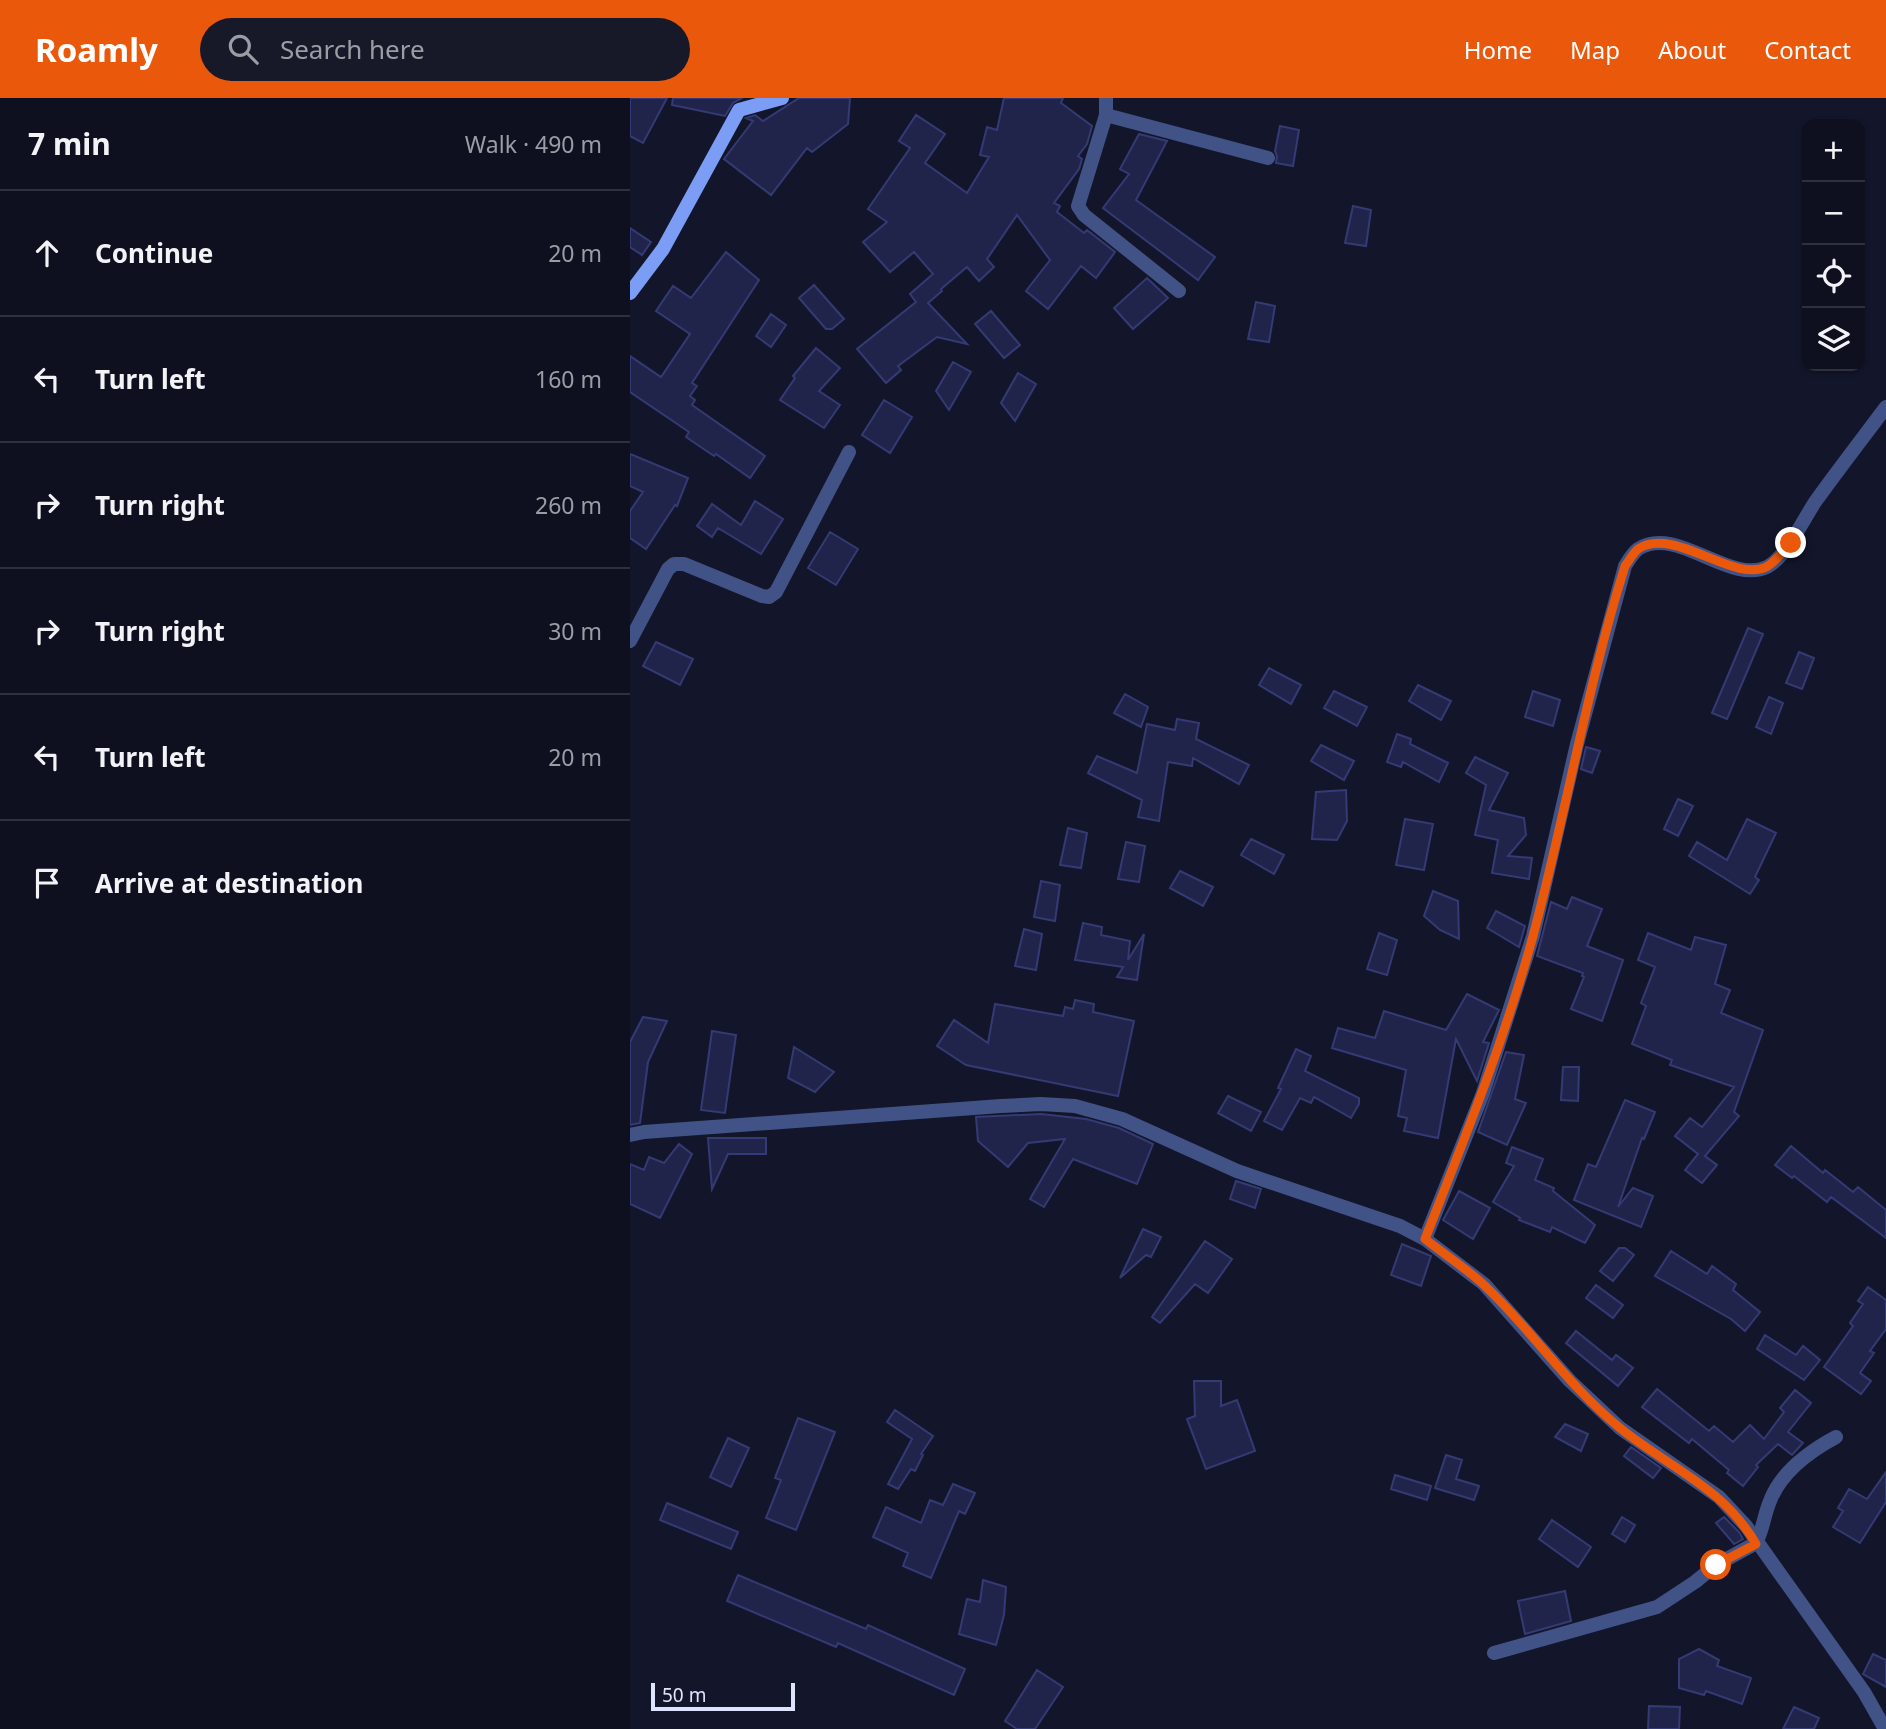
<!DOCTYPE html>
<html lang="en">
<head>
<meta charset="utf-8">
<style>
	:root { --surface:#0e1020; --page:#171929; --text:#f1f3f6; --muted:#9b9da5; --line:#2e303e; --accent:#ea580c }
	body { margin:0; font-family:"Noto Sans",sans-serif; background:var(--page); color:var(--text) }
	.controls { position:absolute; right:21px; top:21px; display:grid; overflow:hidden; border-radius:14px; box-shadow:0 2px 5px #0004 }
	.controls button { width:63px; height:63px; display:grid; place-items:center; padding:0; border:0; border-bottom:2px solid var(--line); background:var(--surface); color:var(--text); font:35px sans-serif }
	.scale { position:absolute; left:21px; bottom:18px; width:144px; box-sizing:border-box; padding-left:7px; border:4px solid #dee4fd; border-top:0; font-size:19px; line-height:24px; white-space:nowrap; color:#dee4fd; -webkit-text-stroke:5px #13162a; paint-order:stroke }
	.stop { position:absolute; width:21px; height:21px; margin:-16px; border:5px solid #ea580c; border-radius:50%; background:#fff }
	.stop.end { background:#ea580c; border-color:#fff; box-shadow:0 2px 7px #0008 }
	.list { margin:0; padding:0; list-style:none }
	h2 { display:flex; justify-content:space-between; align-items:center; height:91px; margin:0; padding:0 28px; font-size:30px }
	h2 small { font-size:23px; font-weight:400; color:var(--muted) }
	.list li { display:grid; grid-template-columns:46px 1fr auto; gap:21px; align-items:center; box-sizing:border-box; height:126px; padding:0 28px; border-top:2px solid var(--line) }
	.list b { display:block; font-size:26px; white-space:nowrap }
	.list em { font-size:23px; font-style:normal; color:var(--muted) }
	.icon { flex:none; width:38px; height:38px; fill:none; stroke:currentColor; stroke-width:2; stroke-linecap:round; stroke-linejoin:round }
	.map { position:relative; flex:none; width:1256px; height:1631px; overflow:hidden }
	header { display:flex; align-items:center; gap:42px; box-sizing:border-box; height:98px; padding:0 35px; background:var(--accent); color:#fff }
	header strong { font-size:33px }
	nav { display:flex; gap:38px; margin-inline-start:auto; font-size:24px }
	.search { width:490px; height:63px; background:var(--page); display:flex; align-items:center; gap:18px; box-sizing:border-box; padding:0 24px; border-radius:38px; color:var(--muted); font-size:26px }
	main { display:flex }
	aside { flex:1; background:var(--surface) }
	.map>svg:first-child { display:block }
</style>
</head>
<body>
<header>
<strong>Roamly</strong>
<div class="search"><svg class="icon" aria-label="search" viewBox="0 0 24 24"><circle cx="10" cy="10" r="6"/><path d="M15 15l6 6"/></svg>Search here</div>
<nav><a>Home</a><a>Map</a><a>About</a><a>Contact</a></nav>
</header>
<main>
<aside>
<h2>7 min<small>Walk · 490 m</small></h2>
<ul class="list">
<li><svg class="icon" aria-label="ahead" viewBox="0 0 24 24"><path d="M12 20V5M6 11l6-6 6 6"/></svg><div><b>Continue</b></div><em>20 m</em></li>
<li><svg class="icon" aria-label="left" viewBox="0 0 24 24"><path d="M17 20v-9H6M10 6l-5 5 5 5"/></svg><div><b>Turn left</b></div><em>160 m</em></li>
<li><svg class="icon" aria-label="right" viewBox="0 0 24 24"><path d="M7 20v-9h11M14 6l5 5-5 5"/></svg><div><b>Turn right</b></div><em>260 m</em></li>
<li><svg class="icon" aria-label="right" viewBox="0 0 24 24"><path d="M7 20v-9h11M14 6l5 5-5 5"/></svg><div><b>Turn right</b></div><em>30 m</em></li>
<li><svg class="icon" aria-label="left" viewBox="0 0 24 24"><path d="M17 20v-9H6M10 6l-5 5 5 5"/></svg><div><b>Turn left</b></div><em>20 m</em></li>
<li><svg class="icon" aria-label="arrive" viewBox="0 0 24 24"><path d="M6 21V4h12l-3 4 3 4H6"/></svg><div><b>Arrive at destination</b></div></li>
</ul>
</aside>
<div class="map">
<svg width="1256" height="1631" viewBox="0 0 1256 1631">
	<rect width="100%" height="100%" fill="#13162a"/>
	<path fill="#20244a" stroke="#343a74" stroke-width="2" d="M 0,0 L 37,0 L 13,45 L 0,38 Z
		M 43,0 L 112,0 L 103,5 L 95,18 L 42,7 Z
		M 169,0 L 220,0 L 218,26 L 182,54 L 177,50 L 141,97 L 94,61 L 123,23 L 116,20 L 125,17 L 133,23 Z
		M 374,0 L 433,0 L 431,5 L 462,28 L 457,46 L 448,58 L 452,61 L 449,71 L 424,105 L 430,108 L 427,114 L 454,135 L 457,132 L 485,154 L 466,180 L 451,168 L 418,211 L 396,193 L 420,162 L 387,117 L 357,161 L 364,169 L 349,183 L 337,169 L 311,191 L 312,193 L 298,205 L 337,246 L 307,239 L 268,268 L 271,272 L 256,285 L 227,251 L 286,204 L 280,196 L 303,176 L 284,154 L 260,174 L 233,144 L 257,124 L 238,111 L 280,50 L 269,43 L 286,17 L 315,36 L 295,65 L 337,95 L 359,59 L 350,57 L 357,29 L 367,32 Z
		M 650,28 L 669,32 L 663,68 L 646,65 L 647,58 L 645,53 Z
		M 509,36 L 537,43 L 506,102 L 585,159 L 568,182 L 473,110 L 499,76 L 490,71 Z
		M 723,108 L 741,112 L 736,148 L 715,145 Z
		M 0,130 L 21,144 L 12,157 L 0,149 Z
		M 96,154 L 129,182 L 62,285 L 67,288 L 60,298 L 65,302 L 62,307 L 135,358 L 120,380 L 86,356 L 84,358 L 56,339 L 59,334 L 0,294 L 0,258 L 31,279 L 60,236 L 26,213 L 43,188 L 61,200 Z
		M 517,180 L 538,200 L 503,231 L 484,210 Z
		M 184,187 L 214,221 L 202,231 L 196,231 L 169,200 Z
		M 626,204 L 645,208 L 639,244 L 618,241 Z
		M 361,213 L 390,247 L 374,260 L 345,226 Z
		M 141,216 L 156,227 L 141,249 L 126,238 Z
		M 186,250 L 210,270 L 189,293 L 210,307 L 194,330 L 150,302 L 165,280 L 163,278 Z
		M 323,264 L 341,274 L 319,312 L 306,293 Z
		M 388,275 L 406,286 L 385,323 L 371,305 Z
		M 254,302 L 282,319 L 260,355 L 232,337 Z
		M 0,356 L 58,380 L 47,408 L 45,407 L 16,451 L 0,440 L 0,413 L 13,394 L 0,388 Z
		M 125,403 L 153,421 L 131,456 L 88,430 L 82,439 L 67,428 L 82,406 L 111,427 Z
		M 200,434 L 228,451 L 206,487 L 178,470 Z
		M 1118,530 L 1133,536 L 1097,621 L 1082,615 Z
		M 26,544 L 63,561 L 50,587 L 13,568 Z
		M 1169,554 L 1184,560 L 1172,591 L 1156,585 Z
		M 639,570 L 671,587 L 661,606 L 629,587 Z
		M 788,587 L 821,603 L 811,622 L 779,603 Z
		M 704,593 L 737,609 L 727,628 L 694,610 Z
		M 903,593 L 930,602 L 923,628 L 895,619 Z
		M 495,596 L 518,609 L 511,629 L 484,615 Z
		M 1139,599 L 1153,605 L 1141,636 L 1126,629 Z
		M 547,621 L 569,625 L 566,641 L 619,667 L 609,686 L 563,660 L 562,668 L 538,664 L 529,723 L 508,719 L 512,702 L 458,675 L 467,658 L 507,675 L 517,626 L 545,632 Z
		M 767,636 L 781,641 L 780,646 L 818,665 L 809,684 L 773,664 L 771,669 L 757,664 Z
		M 691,647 L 724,663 L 714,682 L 681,663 Z
		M 956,649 L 970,653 L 962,675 L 951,671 Z
		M 845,659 L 878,675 L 859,712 L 894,720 L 896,737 L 878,758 L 902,760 L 899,781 L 862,775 L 868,742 L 845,737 L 856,687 L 836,675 Z
		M 716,692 L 717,723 L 707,742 L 682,741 L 686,694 Z
		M 1048,701 L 1063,708 L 1048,738 L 1034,731 Z
		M 775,721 L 803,726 L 794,772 L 766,767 Z
		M 1117,721 L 1146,735 L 1125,779 L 1129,782 L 1120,796 L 1059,758 L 1067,744 L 1097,762 Z
		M 438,730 L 457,735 L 451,770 L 430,767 Z
		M 621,741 L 654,757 L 644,776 L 611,757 Z
		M 496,744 L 515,748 L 509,784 L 488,781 Z
		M 550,773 L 583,789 L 573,808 L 540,790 Z
		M 411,783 L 430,787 L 425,823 L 404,819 Z
		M 803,793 L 828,803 L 829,841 L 810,832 L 794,818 Z
		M 942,799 L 972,811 L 957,848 L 993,862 L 972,923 L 941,911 L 954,879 L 952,878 L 953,875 L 907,858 L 921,804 L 937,811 Z
		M 866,813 L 895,828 L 889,849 L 857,830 Z
		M 453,825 L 472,829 L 471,837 L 500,843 L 498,862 L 514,836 L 507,882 L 487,879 L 493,869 L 445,862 Z
		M 394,831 L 412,836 L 406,872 L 385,868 Z
		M 749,835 L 767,842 L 757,877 L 737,871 Z
		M 1018,835 L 1061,852 L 1065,839 L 1096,847 L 1085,886 L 1100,892 L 1091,915 L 1133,932 L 1104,1014 L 1109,1018 L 1075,1058 L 1087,1067 L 1072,1085 L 1055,1072 L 1068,1056 L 1045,1038 L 1060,1020 L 1072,1029 L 1104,989 L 1040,967 L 1042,962 L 1002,946 L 1016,908 L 1011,905 L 1025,869 L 1008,862 Z
		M 837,896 L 869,912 L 853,944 L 859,945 L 847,983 L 826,941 L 808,1040 L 774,1033 L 777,1020 L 768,1018 L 776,972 L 702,950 L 708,930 L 745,940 L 754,913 L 816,932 Z
		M 445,902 L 464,906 L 463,914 L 504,923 L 488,998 L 336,967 L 307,948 L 324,922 L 358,945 L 365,906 L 433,918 L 435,909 L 443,911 Z
		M 13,919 L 37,923 L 18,964 L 10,1025 L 0,1027 L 0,944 Z
		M 82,933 L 106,937 L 95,1015 L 71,1012 Z
		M 164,949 L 204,974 L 185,994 L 158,980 Z
		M 666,951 L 681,958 L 675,973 L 729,1000 L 729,1006 L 721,1020 L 684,999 L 681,1005 L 670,1000 L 652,1032 L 634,1023 L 651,991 L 648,990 Z
		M 876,954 L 894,957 L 885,1001 L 896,1005 L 877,1047 L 848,1034 Z
		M 933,969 L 949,969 L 948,1003 L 931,1002 Z
		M 598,998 L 631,1014 L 621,1033 L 588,1015 Z
		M 995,1002 L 1025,1014 L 1014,1041 L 1012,1040 L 988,1109 L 1003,1090 L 1023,1098 L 1011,1129 L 944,1102 L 958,1066 L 966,1069 Z
		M 411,1016 L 456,1021 L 489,1030 L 523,1046 L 507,1086 L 443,1061 L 414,1109 L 400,1101 L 435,1041 L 398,1045 L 378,1069 L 348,1043 L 346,1019 Z
		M 78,1040 L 136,1040 L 136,1056 L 98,1056 L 82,1091 Z
		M 49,1046 L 62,1056 L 30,1120 L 0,1106 L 0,1066 L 14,1072 L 19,1059 L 34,1065 Z
		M 1161,1048 L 1193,1075 L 1195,1072 L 1223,1094 L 1228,1089 L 1256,1112 L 1256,1140 L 1201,1099 L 1197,1104 L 1164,1078 L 1162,1080 L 1145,1067 Z
		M 882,1049 L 913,1061 L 905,1082 L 924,1090 L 923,1093 L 965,1127 L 955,1145 L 922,1129 L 920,1134 L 889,1122 L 890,1120 L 863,1104 L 884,1068 L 876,1065 Z
		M 606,1083 L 631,1091 L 625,1110 L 600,1101 Z
		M 829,1093 L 860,1110 L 843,1141 L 813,1122 Z
		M 513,1131 L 531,1139 L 521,1159 L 516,1157 L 490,1180 Z
		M 575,1143 L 602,1161 L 578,1195 L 565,1186 L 530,1225 L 522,1219 Z
		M 772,1146 L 801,1158 L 791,1188 L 761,1177 Z
		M 989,1150 L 995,1150 L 1004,1157 L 983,1183 L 970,1173 Z
		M 1041,1153 L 1077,1176 L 1082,1168 L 1106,1186 L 1103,1192 L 1130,1214 L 1115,1233 L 1101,1221 L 1025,1178 Z
		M 966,1187 L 993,1207 L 983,1220 L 956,1200 Z
		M 1238,1189 L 1256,1202 L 1256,1231 L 1240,1253 L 1244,1255 L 1230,1275 L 1241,1283 L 1231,1296 L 1194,1269 L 1223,1228 L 1220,1225 L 1233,1206 L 1228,1203 Z
		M 946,1233 L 982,1262 L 986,1257 L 1003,1270 L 988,1288 L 936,1245 Z
		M 1135,1237 L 1166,1257 L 1173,1248 L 1190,1262 L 1174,1282 L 1127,1251 Z
		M 564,1283 L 591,1283 L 591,1308 L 607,1302 L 625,1353 L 576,1371 L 557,1321 L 565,1318 Z
		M 1027,1291 L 1079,1333 L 1084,1328 L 1103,1344 L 1120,1327 L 1134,1341 L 1154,1314 L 1150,1310 L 1165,1292 L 1181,1305 L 1158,1334 L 1173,1345 L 1162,1357 L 1148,1346 L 1126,1367 L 1128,1369 L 1113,1388 L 1097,1375 L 1099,1372 L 1062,1341 L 1059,1345 L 1012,1309 Z
		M 265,1312 L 303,1338 L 291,1356 L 293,1357 L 285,1373 L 281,1371 L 268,1391 L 258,1386 L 282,1341 L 257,1324 Z
		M 168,1320 L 205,1334 L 166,1432 L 136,1420 L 151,1382 L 145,1380 Z
		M 935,1326 L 958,1336 L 951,1353 L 925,1339 Z
		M 98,1340 L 119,1350 L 101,1389 L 80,1379 Z
		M 1001,1349 L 1031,1370 L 1023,1380 L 994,1358 Z
		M 816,1357 L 832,1362 L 826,1381 L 849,1388 L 844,1402 L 805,1390 Z
		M 1256,1374 L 1256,1404 L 1230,1445 L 1203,1429 L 1213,1413 L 1208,1410 L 1219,1391 L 1237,1401 Z
		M 765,1377 L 801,1388 L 797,1402 L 761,1391 Z
		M 323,1386 L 345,1395 L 335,1416 L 329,1413 L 301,1480 L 273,1468 L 278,1455 L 243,1439 L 256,1409 L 291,1425 L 300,1402 L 313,1407 Z
		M 37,1405 L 108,1434 L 101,1451 L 30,1422 Z
		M 992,1419 L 1005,1427 L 995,1444 L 982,1436 Z
		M 1094,1419 L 1109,1434 L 1113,1441 L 1104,1446 L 1086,1425 Z
		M 922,1422 L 961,1449 L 948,1469 L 909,1441 Z
		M 108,1477 L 236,1531 L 238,1527 L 335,1571 L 324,1597 L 208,1545 L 206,1549 L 97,1503 Z
		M 353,1482 L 376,1489 L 374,1517 L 366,1547 L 329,1536 L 337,1501 L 350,1504 Z
		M 935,1493 L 941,1523 L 895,1536 L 888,1503 Z
		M 1069,1551 L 1089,1562 L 1087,1568 L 1121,1580 L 1112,1606 L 1076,1593 L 1074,1597 L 1049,1590 L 1049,1561 Z
		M 1243,1556 L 1256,1562 L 1256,1589 L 1233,1576 Z
		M 407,1572 L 433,1589 L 405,1631 L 387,1631 L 375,1623 Z
		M 1019,1608 L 1050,1609 L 1049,1631 L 1018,1631 Z
		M 1164,1609 L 1189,1620 L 1184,1631 L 1153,1631 Z"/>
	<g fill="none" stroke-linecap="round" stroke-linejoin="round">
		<path stroke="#415386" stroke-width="14" d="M 476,0 L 476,17 L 448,108 L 454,117 L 549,193
			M 476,17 L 638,60
			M 0,543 L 38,471 L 44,466 L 54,466 L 132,498 L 139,499 L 146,494 L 219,354
			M 795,1141 L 853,995 L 903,838 L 947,646 L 995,468 C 998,463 1003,455 1008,451 C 1046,426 1099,487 1137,469 C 1155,460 1174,421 1185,404 C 1208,372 1232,341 1256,309
			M 864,1555 L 1027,1509 L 1065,1484 L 1086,1467 L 1126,1445 C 1133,1432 1134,1417 1140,1403 C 1151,1374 1180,1353 1206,1339"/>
		<path stroke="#415386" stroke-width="14" d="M 0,1037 L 14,1034 L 371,1008 L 411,1006 L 445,1008 L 492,1021 L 607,1073 L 770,1128 L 795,1141 L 854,1186 L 940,1283 L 990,1330 L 1089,1399 L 1116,1428 L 1234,1594 L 1255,1631"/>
		<path stroke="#7b9df6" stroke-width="14" d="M 0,195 L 33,151 L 109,12 L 152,0"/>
	</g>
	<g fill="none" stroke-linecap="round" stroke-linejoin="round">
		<path stroke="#ea580c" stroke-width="9" d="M 1086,1467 L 1126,1446 C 1093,1389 1038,1369 990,1330 C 938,1288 902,1232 854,1187 C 836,1170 814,1156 795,1141 C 834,1042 875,941 903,838 C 936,715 957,589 995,468 C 999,463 1003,455 1008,451 C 1045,427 1104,487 1138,468 C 1146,463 1154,452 1161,445"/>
	</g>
</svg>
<div class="controls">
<button>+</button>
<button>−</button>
<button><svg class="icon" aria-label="locate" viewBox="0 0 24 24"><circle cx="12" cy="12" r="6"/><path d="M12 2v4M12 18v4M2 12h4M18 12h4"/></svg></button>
<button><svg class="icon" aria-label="layers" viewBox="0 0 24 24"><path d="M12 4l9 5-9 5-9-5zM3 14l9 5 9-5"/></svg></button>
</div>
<div class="scale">50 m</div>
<div class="stop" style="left:1086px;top:1467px"></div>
<div class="stop end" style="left:1161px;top:445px"></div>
</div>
</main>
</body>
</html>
